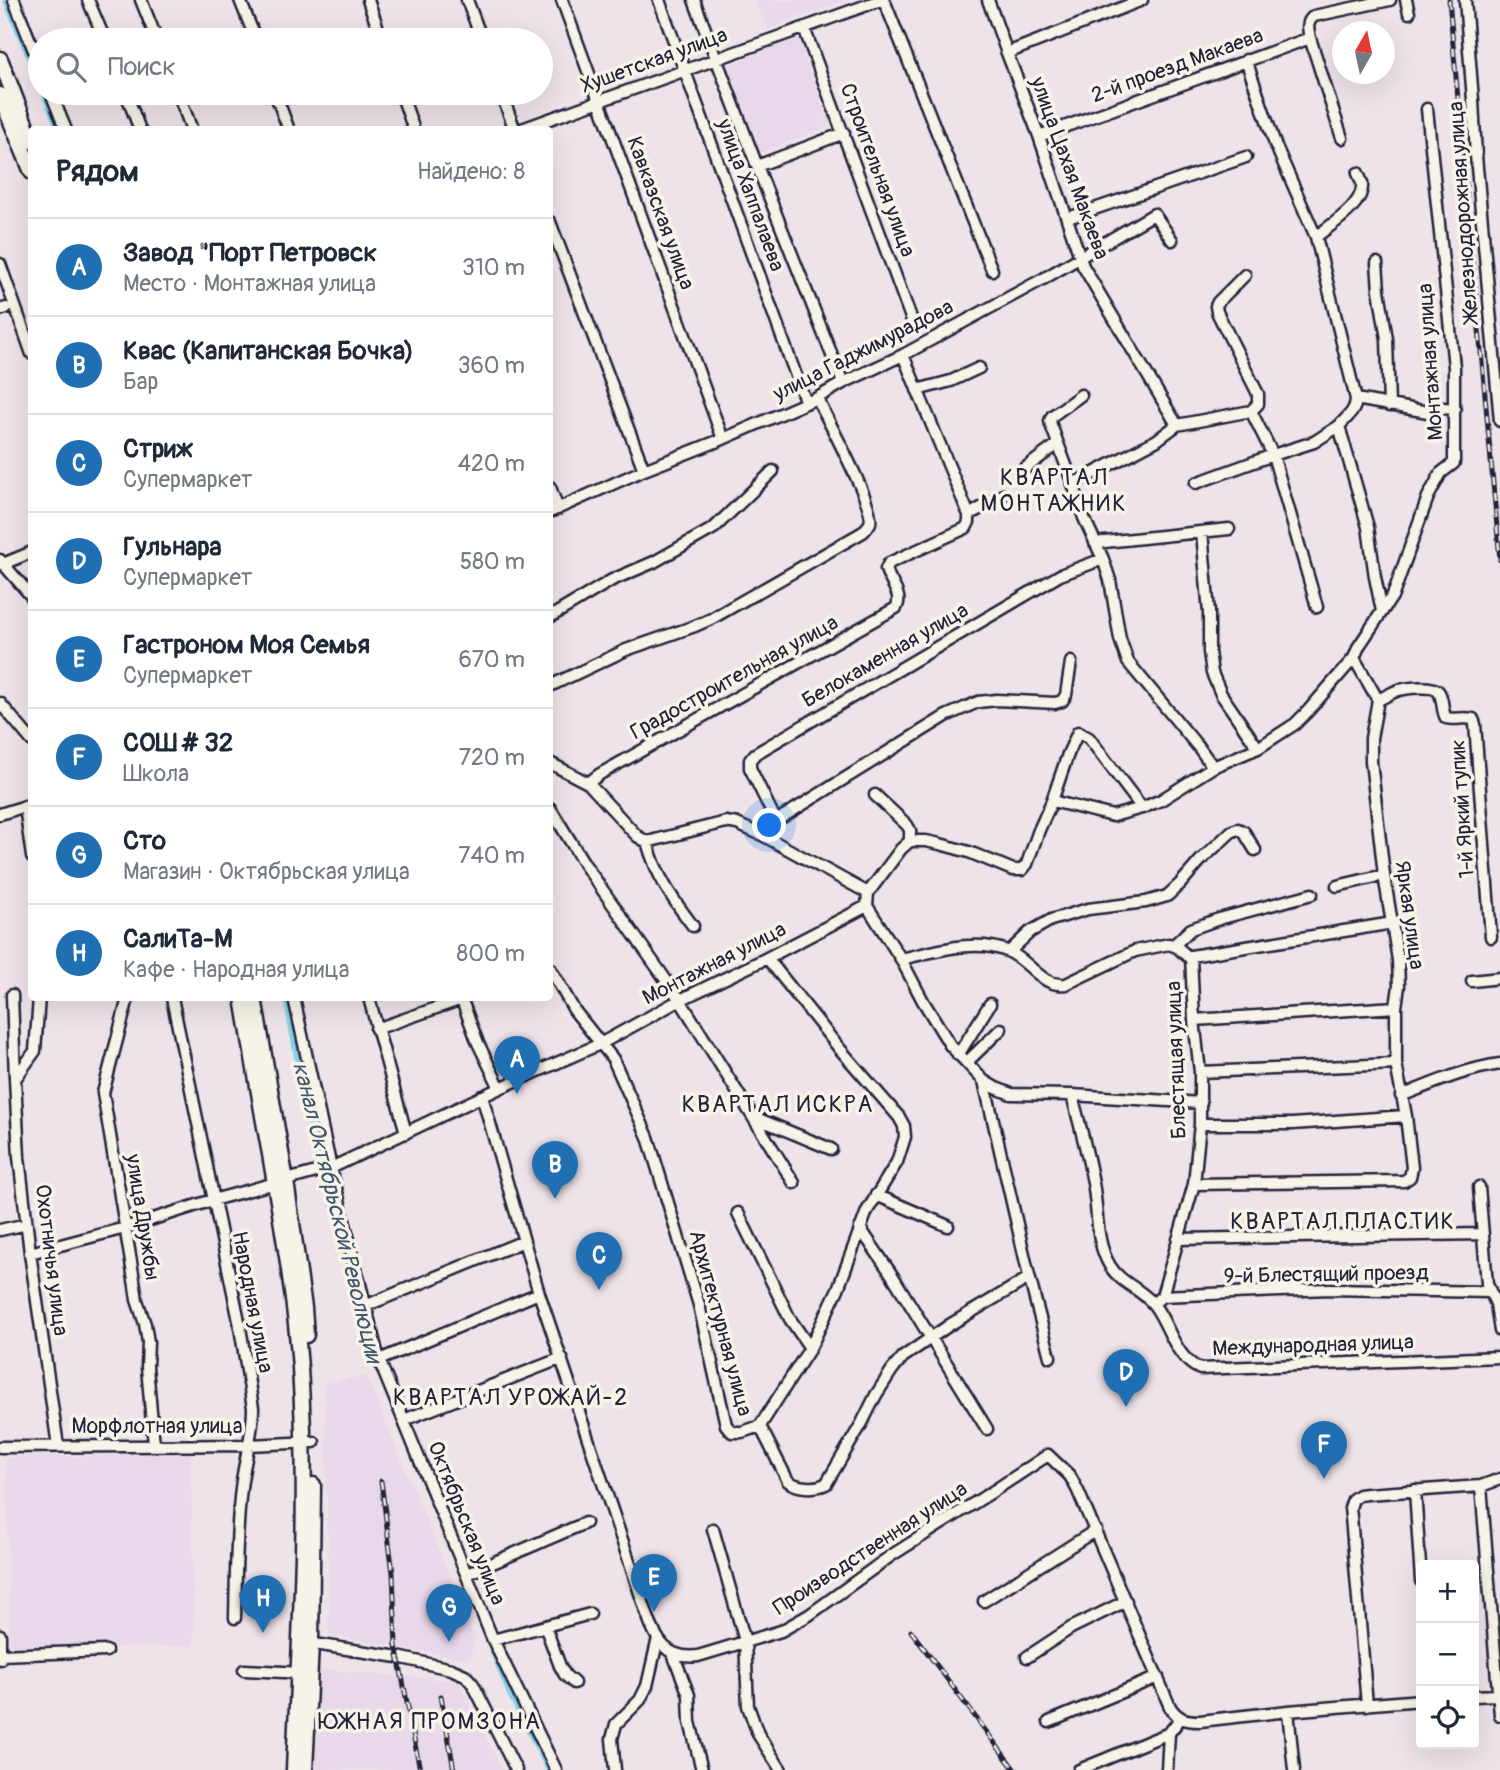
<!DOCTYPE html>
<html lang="ru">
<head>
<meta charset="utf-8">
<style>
	:root { --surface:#fff; --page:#f6f6f7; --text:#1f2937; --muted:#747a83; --line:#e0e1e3; --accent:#1f6fb2 }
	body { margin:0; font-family:Pangolin,sans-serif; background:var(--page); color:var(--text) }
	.controls { position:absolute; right:21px; bottom:21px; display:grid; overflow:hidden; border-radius:7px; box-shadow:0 7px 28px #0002 }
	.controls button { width:63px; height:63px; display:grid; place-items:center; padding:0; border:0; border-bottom:2px solid var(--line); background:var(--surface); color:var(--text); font:35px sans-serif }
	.compass { position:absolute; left:1332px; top:21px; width:63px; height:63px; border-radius:50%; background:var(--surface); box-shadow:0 7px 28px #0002; rotate:9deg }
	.you { position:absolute; left:770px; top:826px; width:24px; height:24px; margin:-18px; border:5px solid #fff; border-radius:50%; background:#1a73e8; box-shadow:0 0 0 10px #1a73e833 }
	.badge { display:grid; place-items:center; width:46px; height:46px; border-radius:50%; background:var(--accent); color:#fff; font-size:23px; font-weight:700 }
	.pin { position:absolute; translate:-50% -58px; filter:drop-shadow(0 2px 4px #0008) }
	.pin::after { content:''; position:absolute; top:37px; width:24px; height:21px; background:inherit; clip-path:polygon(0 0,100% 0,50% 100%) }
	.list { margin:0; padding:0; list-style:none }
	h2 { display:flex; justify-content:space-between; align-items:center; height:91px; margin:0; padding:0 28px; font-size:30px }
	h2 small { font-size:23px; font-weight:400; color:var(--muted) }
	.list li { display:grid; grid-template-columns:46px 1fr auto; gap:21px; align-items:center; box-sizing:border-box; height:98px; padding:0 28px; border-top:2px solid var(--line) }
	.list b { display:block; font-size:26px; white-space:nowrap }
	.list p { margin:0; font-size:23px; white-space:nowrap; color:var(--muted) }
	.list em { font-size:23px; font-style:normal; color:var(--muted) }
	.icon { flex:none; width:38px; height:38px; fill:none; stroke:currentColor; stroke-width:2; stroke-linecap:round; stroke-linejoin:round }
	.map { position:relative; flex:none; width:1500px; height:1770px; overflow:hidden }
	.search { position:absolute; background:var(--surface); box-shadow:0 7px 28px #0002; left:28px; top:28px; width:525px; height:77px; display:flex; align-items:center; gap:18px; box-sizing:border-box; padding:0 24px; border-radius:38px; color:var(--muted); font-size:26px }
	.panel { position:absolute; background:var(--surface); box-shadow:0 7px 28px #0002; left:28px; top:126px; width:525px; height:875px; border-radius:7px }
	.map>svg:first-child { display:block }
</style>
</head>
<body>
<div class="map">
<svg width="1500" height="1770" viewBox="0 0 1500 1770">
	<rect width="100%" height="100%" fill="#eee3e9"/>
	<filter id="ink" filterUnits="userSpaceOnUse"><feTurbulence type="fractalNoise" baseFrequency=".0143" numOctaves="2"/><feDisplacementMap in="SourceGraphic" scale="14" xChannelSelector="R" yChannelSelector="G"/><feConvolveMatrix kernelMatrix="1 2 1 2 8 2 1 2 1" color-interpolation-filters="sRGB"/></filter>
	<g filter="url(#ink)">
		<path fill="#e8d8ea" d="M 754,0 L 846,0 L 768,29 Z
			M 798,38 L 830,126 L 757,154 L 724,67 Z
			M 366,1376 L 476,1639 L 468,1659 L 329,1635 L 325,1383 Z
			M 191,1454 L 194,1646 L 10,1649 L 6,1457 Z
			M 318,1669 L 458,1681 L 502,1770 L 311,1770 Z"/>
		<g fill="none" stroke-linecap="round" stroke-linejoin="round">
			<path stroke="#85d1e5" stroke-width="8" d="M 7,0 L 40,81
				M 45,93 L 60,130
				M 287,998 L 309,1115 L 357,1291
				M 494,1652 L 510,1692 L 550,1770"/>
			<defs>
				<path id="street" d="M 14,0 L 40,66
					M 88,0 L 105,40
					M 141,0 L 157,40
					M 240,0 L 256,40
					M 368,0 L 382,40
					M 467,0 L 482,40
					M 562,0 L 723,439
					M 659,0 L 806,403
					M 694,0 L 757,166 L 843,383
					M 884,0 L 992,270
					M 988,0 L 1007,53 L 1039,136 L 1083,266 L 1177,425 L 1251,411 L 1273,455 L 1317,607
					M 1406,0 L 1409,13
					M 1465,0 L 1473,100 L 1476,156 L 1500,421
					M 804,28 L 914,326
					M 1310,38 L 1342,138
					M 1007,53 L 1142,0
					M 1246,60 L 1275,144 L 1316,237 L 1356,399 C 1356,411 1346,418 1339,426 L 1368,527 L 1375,577 L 1382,611
					M 51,93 L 66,130
					M 126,93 L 140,130
					M 178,93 L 192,130
					M 275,93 L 289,130
					M 401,93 L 414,130
					M 501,93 L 515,130
					M 519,130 L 881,0
					M 1039,136 L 1310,38 C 1308,29 1306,22 1314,16 L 1390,0
					M 757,166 L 844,133
					M 1068,218 L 1246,157
					M 550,222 L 644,470
					M 1316,237 C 1330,225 1365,205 1362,183 C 1361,180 1359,176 1358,173
					M 1377,263 L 1379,290 L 1387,339 L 1389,406
					M 0,264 L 32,354
					M 1245,275 L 1218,302 L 1216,306 L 1217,312 L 1258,394 L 1258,404 L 1251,411
					M 0,310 L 6,308
					M 917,390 L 951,381 L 979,368
					M 1081,395 L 1052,416 L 1050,421 L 1051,425 L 1073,484 L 1084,518 L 1103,559 L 1110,580 L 1120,639 L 1128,662 L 1200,749 L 1213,767
					M 1356,399 L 1428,412 L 1443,408 L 1455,409
					M 1020,472 L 1058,444
					M 1196,483 L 1273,455 L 1314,442 L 1339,426
					M 1073,484 L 1157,440 L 1177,425
					M 550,487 L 558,509
					M 550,512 L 644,470 L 723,439 L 817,398 L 843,383 L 903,355 L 1043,279 L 1154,214 L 1172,240
					M 969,515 L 1003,495
					M 1202,532 L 1209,613 L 1209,652 L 1212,673 L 1221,694 L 1258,748
					M 1095,543 L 1229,529
					M 0,560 L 32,597
					M 3,564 L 32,552
					M 550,617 L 612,580 L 654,562 L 714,528 L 773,471
					M 1354,658 L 1378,700
					M 550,686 L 626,650 L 695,626 L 711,619 L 863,532 C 864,531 870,524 870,523 C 876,508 826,417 817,398
					M 1378,700 C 1385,697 1392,692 1399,690 C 1407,688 1432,685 1438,691 C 1444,698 1441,710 1446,718 C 1455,720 1464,717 1473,719 L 1475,724 L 1491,937
					M 0,703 L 32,741
					M 550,763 L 588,783 L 637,836 L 647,842 L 726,822 L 737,824 L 764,836 L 868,893
					M 588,783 L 600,774 L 896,608 C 904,595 889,582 886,569 L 889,563 L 966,528 L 969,522 L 969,515 L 903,355
					M 875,795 L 907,825 L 910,830 L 910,841
					M 1052,801 L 1068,754 L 1078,732 L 1089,738 L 1142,808
					M 25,806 L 32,857
					M 550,808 L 585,865 L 680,1000 L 794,1183
					M 0,814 L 29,805
					M 776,821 L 750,768 L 750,760 L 755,754 L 1060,575 L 1103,559
					M 764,836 L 776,821 L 946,716 L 978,702 L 997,700 L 1055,703 L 1062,701 L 1066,695 L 1071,662
					M 647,842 C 657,877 671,897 693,926
					M 1337,886 L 1384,875
					M 867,906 L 901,959 L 923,1001 L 950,1045 L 984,1081 L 996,1088 L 1011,1094 L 1072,1095 C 1080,1126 1089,1157 1094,1189 C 1098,1215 1096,1243 1110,1266 C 1121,1284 1142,1289 1154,1305 C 1170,1326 1174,1357 1200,1369 L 1500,1357
					M 1174,945 L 1191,929 L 1219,919 L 1312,894
					M 1010,951 L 1030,932 L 1051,920 L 1088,909 L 1146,902 L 1167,896 L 1180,884 L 1200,861 L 1232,831 L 1238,829 L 1244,832 L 1255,850
					M 1191,956 L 1393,923
					M 901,959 C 934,952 974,938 1007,951 C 1029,959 1041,988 1066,984 L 1135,951 L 1169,944 L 1177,947 L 1187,956 L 1191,956 L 1194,1020 L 1200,1072 L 1200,1124 L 1194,1184 L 1162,1296 L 1153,1304
					M 550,968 L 574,1010 L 613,1059 L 648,1137 L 699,1305 L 726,1425 L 732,1432 L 742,1432 L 760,1426 L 810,1348 L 838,1289 L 867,1211 L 897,1162 L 905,1137 L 904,1126 L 899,1117 L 839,1048 L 767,958
					M 1472,981 L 1500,978
					M 12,995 L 15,1079
					M 39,998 L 35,1051 L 15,1079 L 19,1157 L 30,1253 L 58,1446
					M 128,998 L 103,1093 L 135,1286 L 137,1300 L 145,1324 L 148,1342 L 147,1367 L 154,1445
					M 172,998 L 239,1321 L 253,1408 C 253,1435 244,1461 241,1488 C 236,1531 236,1574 235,1618
					M 294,998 L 331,1168 L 379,1360 L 493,1640 L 556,1770
					M 369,998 L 406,1133
					M 461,998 L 478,1043 L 500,1088
					M 1194,1020 L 1396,1007
					M 376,1029 L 462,999
					M 958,1055 L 990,1004
					M 967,1062 L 1001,1029
					M 1200,1072 L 1396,1064
					M 1072,1095 L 1201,1103
					M 482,1096 L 539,1293 L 647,1614 C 656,1641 667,1660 698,1656 L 781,1631 L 809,1615 L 892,1555 L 995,1490 L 1048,1455 L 1070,1476 L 1078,1491 L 1170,1707 C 1178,1719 1185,1721 1200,1721 L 1288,1711 L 1421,1700
					M 1401,1096 C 1434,1083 1465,1069 1500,1064
					M 754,1117 L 831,1149
					M 1200,1124 L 1292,1124 L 1406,1116
					M 1194,1184 L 1404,1181 L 1410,1177 L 1412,1168 L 1406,1116 L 1396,1064 L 1396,1007 L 1399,986 L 1398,960 L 1384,875 L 1371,761 L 1371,738 L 1378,700
					M 1479,1187 L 1487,1284 L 1496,1304 L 1500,1331
					M 876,1195 L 948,1226
					M 738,1213 L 790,1319 L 810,1348
					M 860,1228 L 892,1275 L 987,1429
					M 0,1230 L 27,1224
					M 1178,1239 L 1483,1234
					M 30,1253 L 125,1228 L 213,1200 L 331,1168 L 500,1088 L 600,1044 L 680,1000 L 767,958 L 867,906 L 868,893 L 901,849 L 910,841 L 926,841 L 940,844 L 969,852 L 1013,870 L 1022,870 L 1027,864 L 1039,830 L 1052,801 L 1113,816 L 1142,808 L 1161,800 L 1213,767 L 1258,748 L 1295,724 L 1308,711 L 1354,658 L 1359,646 L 1393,595 L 1428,497 L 1441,473 L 1454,463 L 1454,367 L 1427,109
					M 1029,1276 L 1050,1357
					M 1162,1296 L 1329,1289 L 1490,1292
					M 365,1306 L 524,1241
					M 379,1360 L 539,1293
					M 404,1420 L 562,1358
					M 760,1426 L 788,1481 C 797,1488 815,1489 826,1484 L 862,1423 L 876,1395 L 892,1370 L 903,1357 L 951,1324 L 1027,1279 L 1029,1276 L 984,1081
					M 0,1447 L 249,1445 L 314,1442
					M 1481,1486 L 1500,1715
					M 1415,1490 L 1421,1581
					M 713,1529 L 745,1641 L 748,1706 L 758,1734 L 781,1770
					M 467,1574 L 585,1523
					M 984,1601 L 1096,1530
					M 545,1626 L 560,1666 L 565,1675 L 574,1683
					M 0,1635 L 0,1659
					M 493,1640 L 590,1614
					M 308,1643 L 398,1657 L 451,1669 L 465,1675 L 473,1684 L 516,1770
					M 673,1654 L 689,1695 L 690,1722 L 702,1770
					M 0,1655 L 106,1651
					M 1027,1657 L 1071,1628 L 1126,1601
					M 244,1670 L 302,1673
					M 1474,1696 L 1498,1695
					M 1367,1705 L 1351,1517 L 1350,1508 L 1353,1499 L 1359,1495 L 1367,1494 L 1481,1486 L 1500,1479
					M 1288,1711 L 1294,1770
					M 1049,1722 L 1158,1677
					M 615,1770 L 612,1739 L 616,1724 L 640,1700 L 647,1686 L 658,1638
					M 1079,1770 L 1169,1733
					M 1167,1770 L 1169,1733 L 1180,1719"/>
				<path id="primary" d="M 0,59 L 32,141
					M 0,95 L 32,172
					M 243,998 C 252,1050 260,1102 270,1154 C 282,1225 295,1296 300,1368 C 309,1502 300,1636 294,1770
					M 254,998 L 286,1181 L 304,1308 L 306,1335
					M 305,1770 L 311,1644 L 313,1485"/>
			</defs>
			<use href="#street" stroke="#22223b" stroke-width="15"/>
			<use href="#primary" stroke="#22223b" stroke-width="19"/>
			<use href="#street" stroke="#f7f3e8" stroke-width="10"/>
			<use href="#primary" stroke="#f7f3e8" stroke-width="14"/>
			<defs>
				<path id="rail" d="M 1449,0 L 1500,560
					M 381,1481 L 393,1573 L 396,1645 L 420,1770
					M 911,1631 L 1015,1770
					M 441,1696 L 454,1770"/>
			</defs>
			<use href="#rail" stroke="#22223b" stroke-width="5"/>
			<use href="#rail" stroke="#f7f3e8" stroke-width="2.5" stroke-dasharray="8" stroke-linecap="butt"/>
		</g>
	</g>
	<g text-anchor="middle" stroke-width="7" stroke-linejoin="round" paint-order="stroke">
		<g font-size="21" fill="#22223b" stroke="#f7f3e8">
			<text transform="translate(654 60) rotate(-20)" y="7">Хушетская улица</text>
			<text transform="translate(1177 65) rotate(-20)" y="7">2-й проезд Макаева</text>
			<text transform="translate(1070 168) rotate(70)" y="7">улица Цахая Макаева</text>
			<text transform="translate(878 170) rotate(70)" y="7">Строительная улица</text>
			<text transform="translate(751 195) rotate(70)" y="7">улица Хаппалаева</text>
			<text transform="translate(1463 212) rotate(-94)" y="7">Железнодорожная улица</text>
			<text transform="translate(661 213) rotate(70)" y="7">Кавказская улица</text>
			<text transform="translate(863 350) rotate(-27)" y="7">улица Гаджимурадова</text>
			<text transform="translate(1430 362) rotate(-94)" y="7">Монтажная улица</text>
			<text transform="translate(885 655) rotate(-30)" y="7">Белокаменная улица</text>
			<text transform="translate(734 677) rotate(-29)" y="7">Градостроительная улица</text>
			<text transform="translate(1462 809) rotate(-94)" y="7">1-й Яркий тупик</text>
			<text transform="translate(1410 915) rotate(82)" y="7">Яркая улица</text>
			<text transform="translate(714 963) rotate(-27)" y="7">Монтажная улица</text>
			<text transform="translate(1176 1060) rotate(-92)" y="7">Блестящая улица</text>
			<text transform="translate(143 1217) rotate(81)" y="7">улица Дружбы</text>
			<text transform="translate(52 1260) rotate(83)" y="7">Охотничья улица</text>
			<text transform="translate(1326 1274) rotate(-1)" y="7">9-й Блестящий проезд</text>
			<text transform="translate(253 1302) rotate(79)" y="7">Народная улица</text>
			<text transform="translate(721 1323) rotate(75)" y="7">Архитектурная улица</text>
			<text transform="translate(1313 1345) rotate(-2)" y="7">Международная улица</text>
			<text x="157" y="1433">Морфлотная улица</text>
			<text transform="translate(467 1523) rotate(68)" y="7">Октябрьская улица</text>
			<text transform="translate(870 1548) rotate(-33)" y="7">Производственная улица</text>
		</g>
		<g font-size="23" letter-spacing="2" fill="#22223b" stroke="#f7f3e8">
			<text x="1054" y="485">КВАРТАЛ<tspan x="1054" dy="26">МОНТАЖНИК</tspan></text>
			<text x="778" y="1112">КВАРТАЛ ИСКРА</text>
			<text x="1343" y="1229">КВАРТАЛ ПЛАСТИК</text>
			<text x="511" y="1405">КВАРТАЛ УРОЖАЙ-2</text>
			<text x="430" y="1729">ЮЖНАЯ ПРОМЗОНА</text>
		</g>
		<g font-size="23" font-style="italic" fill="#40576e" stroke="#f7f3e8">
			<text transform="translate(338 1212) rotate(76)" y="8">канал Октябрьской Революции</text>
		</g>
	</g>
</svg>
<div class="controls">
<button>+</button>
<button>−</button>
<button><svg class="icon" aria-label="locate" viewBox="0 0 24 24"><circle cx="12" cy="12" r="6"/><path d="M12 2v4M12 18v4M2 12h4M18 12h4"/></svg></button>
</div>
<svg class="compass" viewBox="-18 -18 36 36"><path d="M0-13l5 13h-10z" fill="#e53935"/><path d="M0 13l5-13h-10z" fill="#747a83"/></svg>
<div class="you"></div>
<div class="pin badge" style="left:517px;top:1094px">A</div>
<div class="pin badge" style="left:555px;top:1199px">B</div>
<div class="pin badge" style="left:599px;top:1290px">C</div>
<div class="pin badge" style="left:1126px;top:1407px">D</div>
<div class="pin badge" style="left:654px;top:1612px">E</div>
<div class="pin badge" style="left:1324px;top:1479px">F</div>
<div class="pin badge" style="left:449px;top:1642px">G</div>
<div class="pin badge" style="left:263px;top:1633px">H</div>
<div class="search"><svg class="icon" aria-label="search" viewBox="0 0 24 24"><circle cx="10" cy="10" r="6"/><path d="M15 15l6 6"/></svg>Поиск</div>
<section class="panel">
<h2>Рядом<small>Найдено: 8</small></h2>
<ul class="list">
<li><span class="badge">A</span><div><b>Завод &quot;Порт Петровск</b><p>Место · Монтажная улица</p></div><em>310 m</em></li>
<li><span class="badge">B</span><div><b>Квас (Капитанская Бочка)</b><p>Бар</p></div><em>360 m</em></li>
<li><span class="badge">C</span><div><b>Стриж</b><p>Супермаркет</p></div><em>420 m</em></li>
<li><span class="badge">D</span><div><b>Гульнара</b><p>Супермаркет</p></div><em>580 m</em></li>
<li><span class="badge">E</span><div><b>Гастроном Моя Семья</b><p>Супермаркет</p></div><em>670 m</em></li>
<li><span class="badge">F</span><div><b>СОШ # 32</b><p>Школа</p></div><em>720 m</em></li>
<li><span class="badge">G</span><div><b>Сто</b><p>Магазин · Октябрьская улица</p></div><em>740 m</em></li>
<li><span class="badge">H</span><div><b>СалиТа-М</b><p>Кафе · Народная улица</p></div><em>800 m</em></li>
</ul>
</section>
</div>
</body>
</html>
